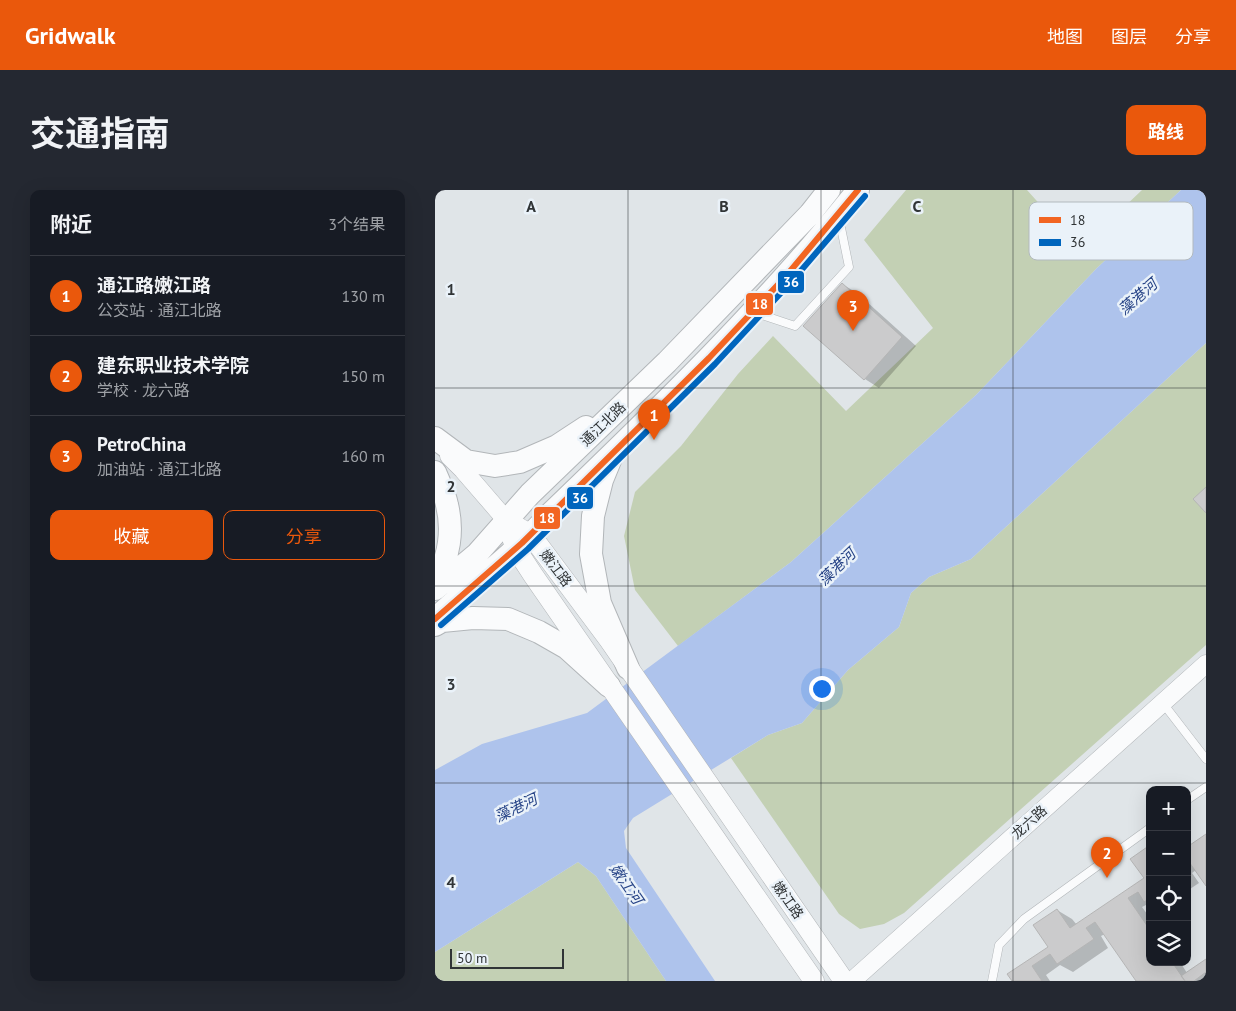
<!DOCTYPE html>
<html lang="zh">
<head>
<meta charset="utf-8">
<style>
	:root { --surface:#171b24; --page:#242831; --text:#f1f3f6; --muted:#9ea1a6; --line:#363941; --accent:#ea580c }
	body { margin:0; font-family:"PT Sans","Noto Sans SC",sans-serif; background:var(--page); color:var(--text) }
	.controls { position:absolute; right:15px; bottom:15px; display:grid; overflow:hidden; border-radius:10px; box-shadow:0 5px 20px #0002 }
	.controls button { width:45px; height:45px; display:grid; place-items:center; padding:0; border:0; border-bottom:1px solid var(--line); background:var(--surface); color:var(--text); font:25px sans-serif }
	.scale { position:absolute; left:15px; bottom:12px; width:114px; box-sizing:border-box; padding-left:5px; border:2px solid #303436; border-top:0; font-size:14px; line-height:18px; white-space:nowrap; color:#303436; -webkit-text-stroke:4px #eaf2f9; paint-order:stroke }
	.you { position:absolute; left:386px; top:498px; width:18px; height:18px; margin:-12px; border:4px solid #fff; border-radius:50%; background:#1a73e8; box-shadow:0 0 0 8px #1a73e833 }
	.badge { display:grid; place-items:center; width:32px; height:32px; border-radius:50%; background:var(--accent); color:#fff; font-size:16px; font-weight:700 }
	.pin { position:absolute; translate:-50% -41px; filter:drop-shadow(0 1px 2px #0008) }
	.pin::after { content:''; position:absolute; top:26px; width:18px; height:15px; background:inherit; clip-path:polygon(0 0,100% 0,50% 100%) }
	.list { margin:0; padding:0; list-style:none }
	h2 { display:flex; justify-content:space-between; align-items:center; height:65px; margin:0; padding:0 20px; font-size:21px }
	h2 small { font-size:16px; font-weight:400; color:var(--muted) }
	.list li { display:grid; grid-template-columns:32px 1fr auto; gap:15px; align-items:center; box-sizing:border-box; height:80px; padding:0 20px; border-top:1px solid var(--line) }
	.list b { display:block; font-size:19px; white-space:nowrap }
	.list p { margin:0; font-size:16px; white-space:nowrap; color:var(--muted) }
	.list em { font-size:16px; font-style:normal; color:var(--muted) }
	.actions { display:flex; gap:10px; padding:15px 20px }
	.actions a { flex:1; padding:11px 0; border:1px solid var(--accent); border-radius:10px; text-align:center; font-size:18px; color:var(--accent) }
	.actions .main { background:var(--accent); color:#fff }
	.icon { flex:none; width:28px; height:28px; fill:none; stroke:currentColor; stroke-width:2; stroke-linecap:round; stroke-linejoin:round }
	.map { position:relative; flex:none; width:771px; height:791px; overflow:hidden; border-radius:10px }
	header { display:flex; align-items:center; gap:30px; box-sizing:border-box; height:70px; padding:0 25px; background:var(--accent); color:#fff }
	header strong { font-size:24px }
	nav { display:flex; gap:28px; margin-inline-start:auto; font-size:18px }
	.intro { display:flex; align-items:center; justify-content:space-between; box-sizing:border-box; height:120px; padding:0 30px }
	h1 { margin:0; font-size:35px }
	.button { padding:12px 22px; border-radius:10px; background:var(--accent); color:#fff; font-size:18px; font-weight:700 }
	main { display:flex; gap:30px; padding:0 30px }
	aside { flex:1; background:var(--surface); border-radius:10px; box-shadow:0 5px 20px #0002 }
	.map>svg:first-child { display:block }
</style>
</head>
<body>
<header>
<strong>Gridwalk</strong>
<nav><a>地图</a><a>图层</a><a>分享</a></nav>
</header>
<div class="intro"><h1>交通指南</h1><a class="button">路线</a></div>
<main>
<aside>
<h2>附近<small>3个结果</small></h2>
<ul class="list">
<li><span class="badge">1</span><div><b>通江路嫩江路</b><p>公交站 · 通江北路</p></div><em>130 m</em></li>
<li><span class="badge">2</span><div><b>建东职业技术学院</b><p>学校 · 龙六路</p></div><em>150 m</em></li>
<li><span class="badge">3</span><div><b>PetroChina</b><p>加油站 · 通江北路</p></div><em>160 m</em></li>
</ul>
<div class="actions"><a class="main">收藏</a><a>分享</a></div>
</aside>
<div class="map">
<svg width="771" height="791" viewBox="0 0 771 791">
	<rect width="100%" height="100%" fill="#e0e5e8"/>
	<path fill="#c3d0b4" d="M 471,0 L 592,0 L 645,59 L 707,0 L 746,0 L 662,78 L 541,205 L 356,372 L 243,456 L 200,400 L 189,346 L 200,302 L 246,256 L 303,184 L 338,146 L 411,221 L 498,138 L 429,50 Z
		M 771,153 L 771,455 L 469,723 L 449,734 L 425,739 L 404,724 L 296,568 L 333,545 L 367,533 L 413,480 L 464,437 L 476,403 L 494,387 L 536,369 Z
		M 143,672 L 161,686 L 231,791 L 0,791 L 0,762 Z"/>
	<path fill="#aec3ec" d="M 746,0 L 771,0 L 771,153 L 536,369 L 494,387 L 476,403 L 464,437 L 413,480 L 367,533 L 333,545 L 198,628 L 189,641 L 191,658 L 280,791 L 231,791 L 161,686 L 143,672 L 0,762 L 0,580 L 47,554 L 152,523 L 356,372 L 541,205 L 662,78 Z"/>
	<path fill="#0003" d="M 407,94 L 422,103 L 481,156 L 444,198 L 430,189 Z
		M 771,646 L 771,694 L 761,680 L 757,683 L 764,693 L 752,701 L 752,659 Z
		M 715,657 L 715,713 L 707,717 L 715,728 L 715,772 L 745,772 L 752,783 L 771,770 L 771,791 L 702,791 L 670,744 L 666,746 L 673,758 L 638,782 L 625,775 L 611,785 L 615,791 L 579,791 L 615,757 L 622,720 L 637,729 L 642,735 L 710,689 Z"/>
	<path fill="#cbcbcc" stroke="#b5b5b5" d="M 407,93 L 467,147 L 429,190 L 368,136 Z
		M 771,297 L 771,323 L 758,309 Z
		M 771,644 L 771,696 L 752,669 L 752,657 Z
		M 715,655 L 715,708 L 709,712 L 703,702 L 693,708 L 715,740 L 715,772 L 737,772 L 750,791 L 701,791 L 660,732 L 651,738 L 659,749 L 622,774 L 615,764 L 597,776 L 607,791 L 577,791 L 572,784 L 613,757 L 598,735 L 622,719 L 635,738 L 709,688 L 695,669 Z
		M 771,769 L 771,782 L 759,791 L 750,791 L 746,786 Z"/>
	<g fill="none" stroke-linecap="round" stroke-linejoin="round">
		<defs>
			<path id="service" d="M 321,123 L 360,136 L 414,77 L 404,28
				M 727,512 L 771,569
				M 752,610 L 771,597
				M 557,791 L 564,755 L 589,729 L 715,638"/>
			<path id="tertiary" d="M 14,266 L 28,280 L 72,331
				M 417,791 L 771,474"/>
			<path id="secondary" d="M 72,331 L 96,345 L 175,451 L 409,791
				M 76,345 L 81,359 L 98,385 L 379,791"/>
			<path id="primary" d="M 0,248 L 31,271 L 60,276 L 85,272 L 122,256 L 151,237
				M 176,268 L 167,290 L 158,326 L 156,364 L 165,413 L 193,478
				M 0,282 C 4,292 10,304 12,315 C 18,339 15,369 0,388
				M 0,399 L 42,364 L 95,304 L 232,172 L 375,24 L 394,0
				M 0,429 C 37,394 80,364 113,326 C 221,222 330,117 423,0
				M 0,435 L 7,431 L 38,428 L 73,429 L 104,442 L 132,458 L 174,496"/>
		</defs>
		<use href="#service" stroke="#b2b6b9" stroke-width="9"/>
		<use href="#tertiary" stroke="#b2b6b9" stroke-width="19"/>
		<use href="#secondary" stroke="#b2b6b9" stroke-width="21"/>
		<use href="#primary" stroke="#b2b6b9" stroke-width="24"/>
		<use href="#service" stroke="#fafbfc" stroke-width="8"/>
		<use href="#tertiary" stroke="#fafbfc" stroke-width="18"/>
		<use href="#secondary" stroke="#fafbfc" stroke-width="20"/>
		<use href="#primary" stroke="#fafbfc" stroke-width="22"/>
		<defs>
			<path id="bus-1" d="M 0,429 L 87,353 L 274,168 L 351,86 L 423,0"/>
			<path id="bus-2" d="M 6,435 L 93,359 L 280,174 L 357,91 L 430,6"/>
		</defs>
		<use href="#bus-1" stroke="#eaf2f9" stroke-width="10"/>
		<use href="#bus-2" stroke="#eaf2f9" stroke-width="10"/>
		<use href="#bus-1" stroke="#f26522" stroke-width="6"/>
		<use href="#bus-2" stroke="#0065bd" stroke-width="6"/>
	</g>
	<path fill="none" stroke="#303436" stroke-width="1" stroke-opacity="0.55" d="M 193,0 L 193,791M 386,0 L 386,791M 578,0 L 578,791M 0,198 L 771,198M 0,396 L 771,396M 0,593 L 771,593"/>
	<g text-anchor="middle" stroke-width="5" stroke-linejoin="round" paint-order="stroke">
		<g font-size="14" fill="#303436" stroke="#eaf2f9">
			<text transform="translate(168 234) rotate(-44)" y="5">通江北路</text>
			<text transform="translate(121 378) rotate(53)" y="5">嫩江路</text>
			<text transform="translate(594 632) rotate(-42)" y="5">龙六路</text>
			<text transform="translate(353 710) rotate(55)" y="5">嫩江路</text>
		</g>
		<g font-size="15" font-style="italic" fill="#274487" stroke="#eaf2f9">
			<text transform="translate(703 107) rotate(-41)" y="5">藻港河</text>
			<text transform="translate(402 377) rotate(-44)" y="5">藻港河</text>
			<text transform="translate(81 618) rotate(-26)" y="5">藻港河</text>
			<text transform="translate(191 694) rotate(55)" y="5">嫩江河</text>
		</g>
	</g>
	<rect x="594" y="12" width="164" height="58" rx="8" fill="#eaf2f9" stroke="#b2b9be" stroke-width="1"/>
	<rect x="604" y="27" width="22" height="6" fill="#f26522"/>
	<rect x="604" y="49" width="22" height="7" fill="#0065bd"/>
	<g font-size="14" fill="#303436">
		<text x="635" y="35">18</text>
		<text x="635" y="57">36</text>
	</g>
	<g font-size="16" text-anchor="middle" font-weight="bold" fill="#303436" stroke="#eaf2f9" stroke-width="5" stroke-linejoin="round" paint-order="stroke">
		<text x="96" y="22">A</text>
		<text x="289" y="22">B</text>
		<text x="482" y="22">C</text>
		<text x="16" y="105">1</text>
		<text x="16" y="302">2</text>
		<text x="16" y="500">3</text>
		<text x="16" y="698">4</text>
	</g>
	<g stroke="#eaf2f9" stroke-width="2">
		<rect x="342" y="80" width="28" height="24" rx="5" fill="#0065bd"/>
		<rect x="310" y="102" width="29" height="24" rx="5" fill="#f26522"/>
		<rect x="131" y="296" width="28" height="24" rx="5" fill="#0065bd"/>
		<rect x="98" y="316" width="28" height="24" rx="5" fill="#f26522"/>
	</g>
	<g font-size="14" text-anchor="middle" font-weight="bold" fill="#fff">
		<text x="356" y="97">36</text>
		<text x="325" y="119">18</text>
		<text x="145" y="313">36</text>
		<text x="112" y="333">18</text>
	</g>
</svg>
<div class="controls">
<button>+</button>
<button>−</button>
<button><svg class="icon" aria-label="locate" viewBox="0 0 24 24"><circle cx="12" cy="12" r="6"/><path d="M12 2v4M12 18v4M2 12h4M18 12h4"/></svg></button>
<button><svg class="icon" aria-label="layers" viewBox="0 0 24 24"><path d="M12 4l9 5-9 5-9-5zM3 14l9 5 9-5"/></svg></button>
</div>
<div class="scale">50 m</div>
<div class="you"></div>
<div class="pin badge" style="left:219px;top:250px">1</div>
<div class="pin badge" style="left:672px;top:688px">2</div>
<div class="pin badge" style="left:418px;top:141px">3</div>
</div>
</main>
</body>
</html>
